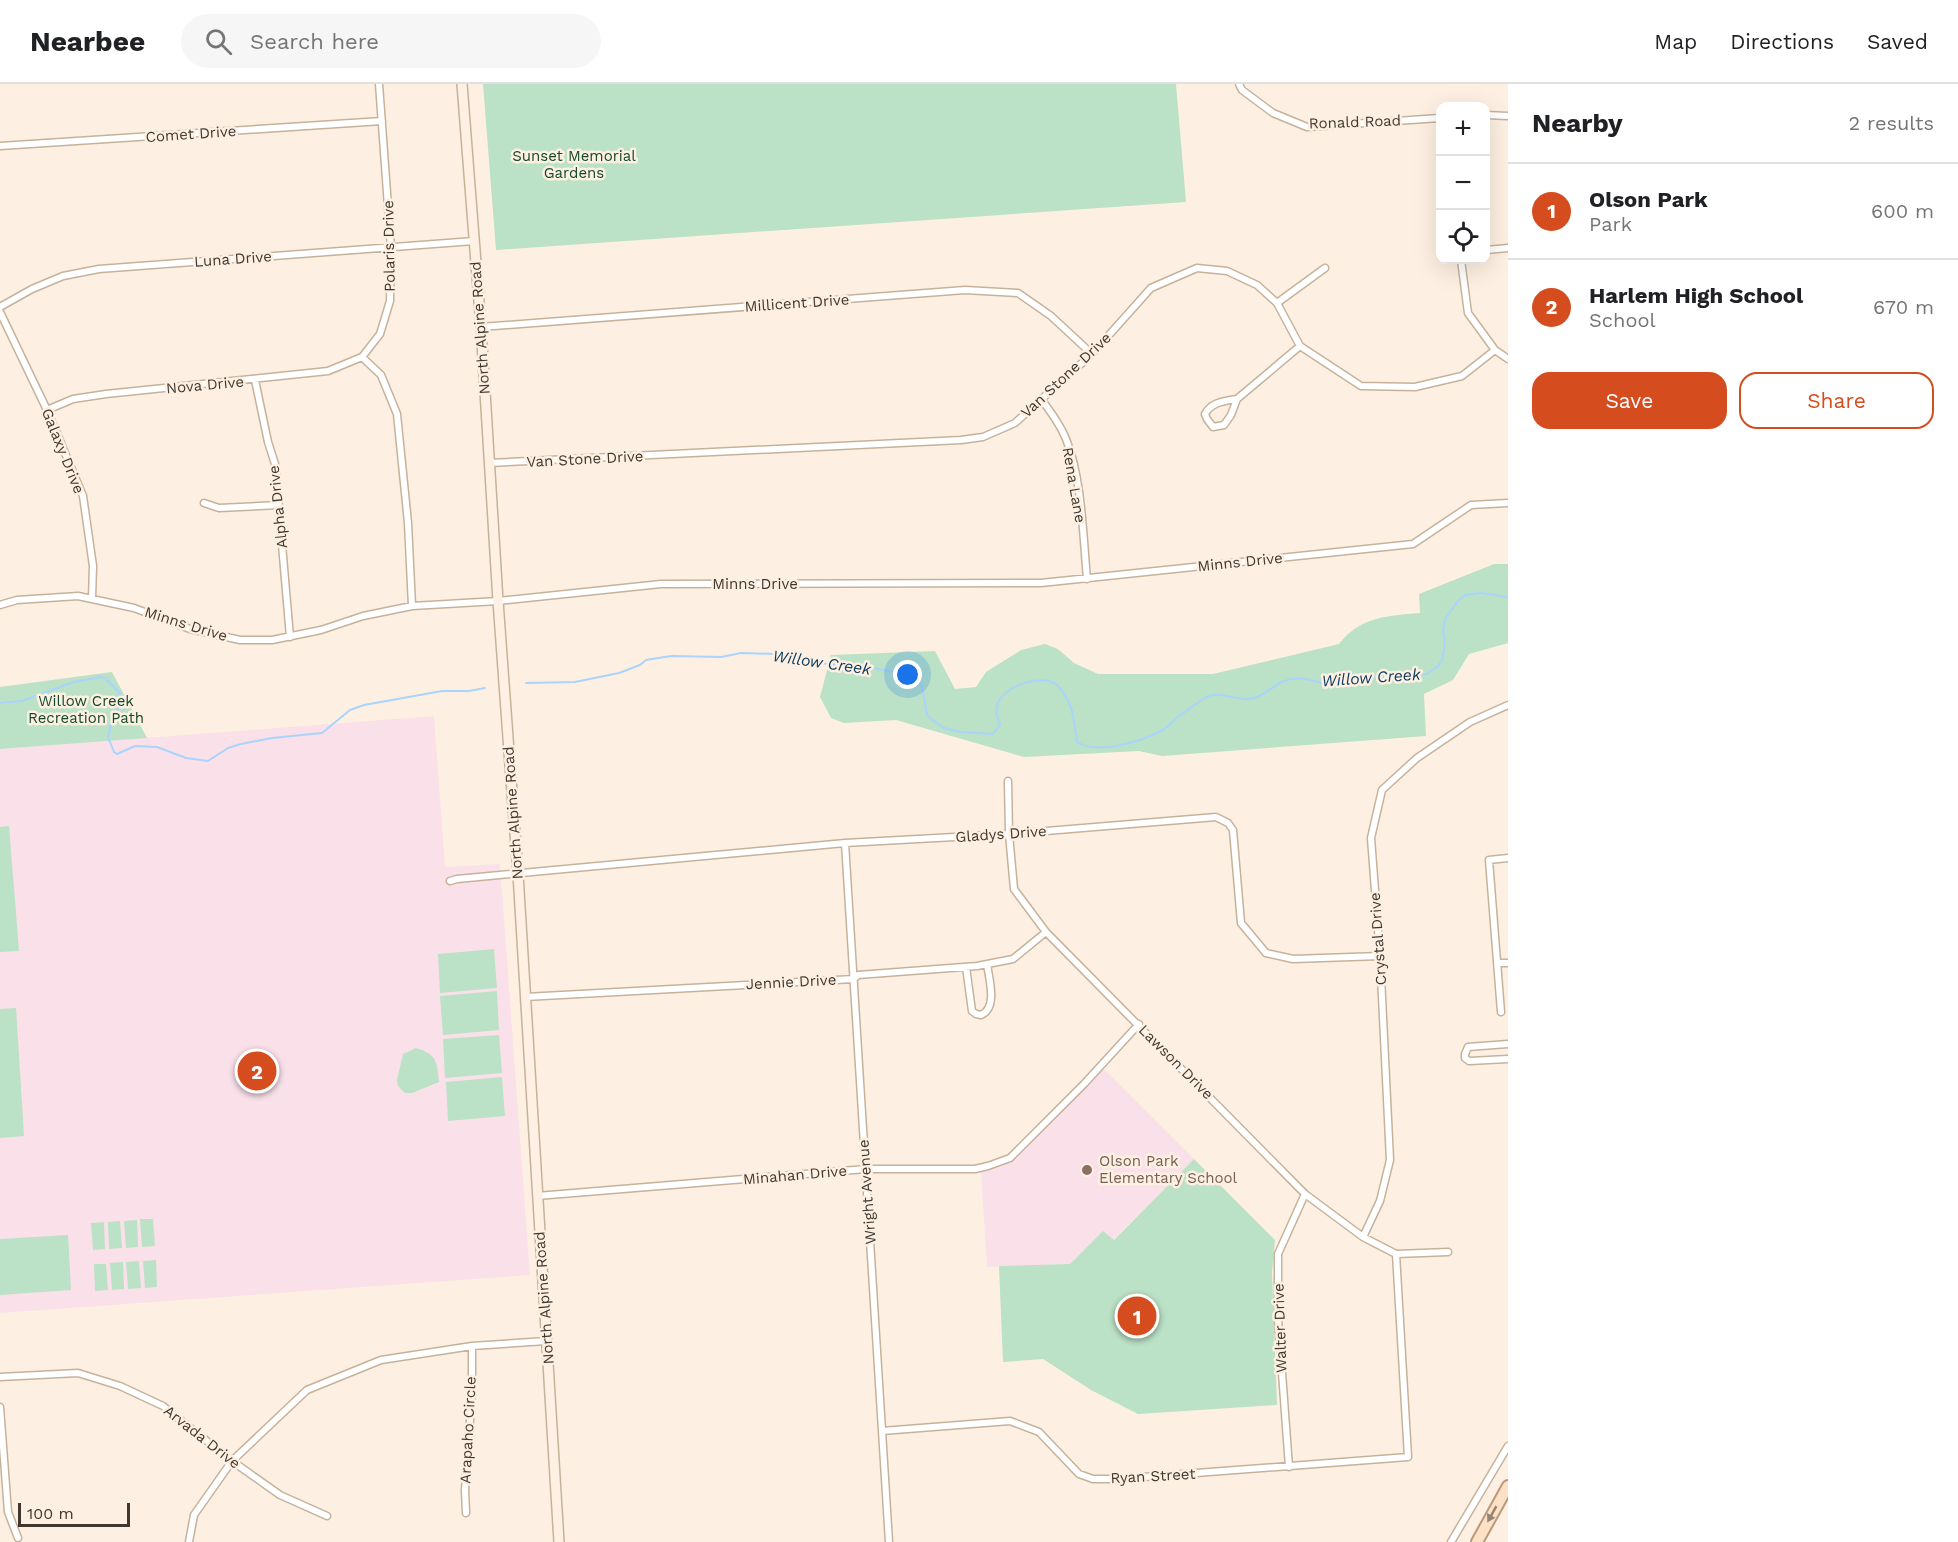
<!DOCTYPE html>
<html lang="en">
<head>
<meta charset="utf-8">
<style>
	:root { --surface:#fff; --page:#f6f6f6; --text:#202124; --muted:#757577; --line:#e0e0e0; --accent:#d54d1f }
	body { margin:0; font-family:"Work Sans",sans-serif; background:var(--page); color:var(--text) }
	.controls { position:absolute; right:18px; top:18px; display:grid; overflow:hidden; border-radius:12px; box-shadow:0 6px 24px #0002 }
	.controls button { width:54px; height:54px; display:grid; place-items:center; padding:0; border:0; border-bottom:2px solid var(--line); background:var(--surface); color:var(--text); font:30px sans-serif }
	.scale { position:absolute; left:18px; bottom:15px; width:112px; box-sizing:border-box; padding-left:6px; border:3px solid #40382f; border-top:0; font-size:16px; line-height:21px; white-space:nowrap; color:#40382f; -webkit-text-stroke:4px #fdf0e2; paint-order:stroke }
	.you { position:absolute; left:908px; top:591px; width:21px; height:21px; margin:-15px; border:4px solid #fff; border-radius:50%; background:#1a73e8; box-shadow:0 0 0 9px #1a73e833 }
	.badge { display:grid; place-items:center; width:39px; height:39px; border-radius:50%; background:var(--accent); color:#fff; font-size:20px; font-weight:700 }
	.pin { position:absolute; translate:-50% -50%; border:3px solid #fff; box-shadow:0 2px 6px #0006 }
	.list { margin:0; padding:0; list-style:none }
	h2 { display:flex; justify-content:space-between; align-items:center; height:78px; margin:0; padding:0 24px; font-size:26px }
	h2 small { font-size:20px; font-weight:400; color:var(--muted) }
	.list li { display:grid; grid-template-columns:39px 1fr auto; gap:18px; align-items:center; box-sizing:border-box; height:96px; padding:0 24px; border-top:2px solid var(--line) }
	.list b { display:block; font-size:22px; white-space:nowrap }
	.list p { margin:0; font-size:20px; white-space:nowrap; color:var(--muted) }
	.list em { font-size:20px; font-style:normal; color:var(--muted) }
	.actions { display:flex; gap:12px; padding:18px 24px }
	.actions a { flex:1; padding:14px 0; border:2px solid var(--accent); border-radius:18px; text-align:center; font-size:21px; color:var(--accent) }
	.actions .main { background:var(--accent); color:#fff }
	.icon { flex:none; width:33px; height:33px; fill:none; stroke:currentColor; stroke-width:2; stroke-linecap:round; stroke-linejoin:round }
	.map { position:relative; flex:none; width:1508px; height:1458px; overflow:hidden }
	header { display:flex; align-items:center; gap:36px; box-sizing:border-box; height:84px; padding:0 30px; background:var(--surface); border-bottom:2px solid var(--line) }
	header strong { font-size:28px }
	nav { display:flex; gap:33px; margin-inline-start:auto; font-size:21px }
	.search { width:420px; height:54px; background:var(--page); display:flex; align-items:center; gap:15px; box-sizing:border-box; padding:0 21px; border-radius:33px; color:var(--muted); font-size:22px }
	main { display:flex }
	aside { flex:1; background:var(--surface) }
	.map>svg:first-child { display:block }
</style>
</head>
<body>
<header>
<strong>Nearbee</strong>
<div class="search"><svg class="icon" aria-label="search" viewBox="0 0 24 24"><circle cx="10" cy="10" r="6"/><path d="M15 15l6 6"/></svg>Search here</div>
<nav><a>Map</a><a>Directions</a><a>Saved</a></nav>
</header>
<main>
<div class="map">
<svg width="1508" height="1458" viewBox="0 0 1508 1458">
	<rect width="100%" height="100%" fill="#fdf0e2"/>
	<path fill="#fae1e9" d="M 434,632 L 445,783 L 500,780 L 530,1191 L 0,1229 L 0,665 Z
		M 1104,985 L 1194,1075 L 1113,1156 L 1103,1148 L 1070,1180 L 987,1183 L 981,1088 L 1000,1083 L 1013,1075 Z"/>
	<path fill="#bbe1c6" d="M 483,0 L 1176,0 L 1186,118 L 496,166 Z
		M 1494,480 L 1508,480 L 1508,559 L 1469,570 L 1453,596 L 1424,610 L 1426,652 L 1162,672 L 1139,667 L 1024,673 L 896,636 L 844,639 L 831,634 L 820,613 L 831,571 L 935,567 L 955,605 L 976,603 L 986,588 L 1021,566 L 1045,560 L 1058,565 L 1074,579 L 1098,590 L 1213,590 L 1339,560 C 1361,532 1387,532 1420,529 L 1419,510 Z
		M 112,588 L 147,654 L 0,665 L 0,603 Z
		M 9,742 L 19,867 L 0,868 L 0,743 Z
		M 494,865 L 497,904 L 440,909 L 438,870 Z
		M 497,907 L 499,946 L 443,951 L 440,912 Z
		M 16,924 L 24,1052 L 0,1054 L 0,925 Z
		M 499,951 L 502,989 L 445,994 L 443,955 Z
		M 416,964 C 437,970 437,978 439,998 L 412,1009 L 405,1009 L 398,1002 L 397,996 L 403,970 Z
		M 502,993 L 505,1032 L 448,1037 L 446,998 Z
		M 1194,1075 L 1275,1156 L 1272,1188 L 1277,1321 L 1138,1330 L 1091,1306 L 1043,1275 L 1003,1278 L 999,1182 L 1070,1180 L 1103,1147 L 1114,1156 Z
		M 140,1135 L 153,1135 L 155,1162 L 142,1163 Z
		M 137,1136 L 138,1163 L 126,1164 L 124,1137 Z
		M 120,1137 L 122,1164 L 109,1165 L 108,1138 Z
		M 104,1138 L 105,1165 L 93,1166 L 91,1139 Z
		M 68,1151 L 71,1206 L 0,1211 L 0,1155 Z
		M 156,1176 L 157,1203 L 145,1204 L 143,1177 Z
		M 139,1177 L 141,1204 L 128,1205 L 126,1178 Z
		M 123,1178 L 124,1205 L 112,1206 L 110,1179 Z
		M 94,1180 L 106,1180 L 108,1206 L 95,1207 Z"/>
	<g fill="none" stroke-linecap="round" stroke-linejoin="round">
		<path stroke="#aad4fc" stroke-width="2" d="M 526,599 L 575,598 L 619,589 L 640,581 L 646,576 L 671,572 L 721,573 L 741,569 L 776,570 L 818,579 L 873,584 L 900,589 L 915,595 L 922,602 L 927,631 L 935,638 L 944,644 L 961,648 L 993,650 L 1000,641 C 998,633 994,628 998,619 C 1004,602 1044,588 1058,602 C 1073,618 1074,636 1077,658 C 1098,671 1139,658 1161,647 C 1169,643 1174,635 1182,630 C 1189,625 1197,619 1205,614 C 1219,606 1235,616 1250,615 C 1262,614 1271,603 1282,598 C 1295,592 1309,595 1322,599 L 1427,590 L 1438,582 L 1442,576 L 1445,559 L 1443,545 L 1446,533 L 1459,516 L 1465,511 L 1481,509 L 1508,513
			M 0,619 L 22,617 L 74,598 L 100,593 L 105,594 L 120,609 L 121,614 L 120,622 L 113,632 L 108,653 L 114,668 L 117,670 L 135,662 L 157,663 L 186,674 L 208,677 L 228,664 L 241,660 L 272,654 L 322,649 L 350,626 L 364,621 L 442,607 L 469,607 L 485,604"/>
		<defs>
			<path id="minor" d="M 1239,0 L 1242,6 L 1273,29 L 1307,43 L 1440,34
				M 1486,31 L 1508,32
				M 0,62 L 382,37
				M 1486,166 L 1508,164
				M 1461,176 L 1468,229 L 1495,266 L 1508,275
				M 1277,219 L 1325,184
				M 0,223 L 32,205 L 63,192 L 99,185 L 474,157
				M 0,228 L 47,326 L 83,412 L 93,482 L 92,514
				M 481,243 L 965,206 L 1018,209 L 1051,232 L 1092,270
				M 362,273 L 381,291 L 397,330 L 408,439 L 412,522
				M 255,296 L 268,358 L 275,380 L 290,553
				M 1041,315 C 1051,328 1060,340 1066,355 C 1082,394 1083,452 1087,495
				M 1237,315 C 1225,317 1211,318 1205,330 L 1207,335 L 1213,343 L 1224,341 L 1231,331 L 1237,315 L 1300,262
				M 47,326 L 73,315 L 106,310 L 328,287 L 362,273 L 380,250 L 390,217 L 391,163 L 379,0
				M 489,379 L 961,356 L 983,353 L 1015,339 L 1092,270 L 1151,204 L 1197,184 L 1227,187 L 1257,201 L 1277,219 L 1300,262 L 1361,302 L 1415,303 L 1462,292 L 1495,266
				M 204,419 L 219,424 L 279,421
				M 0,521 L 17,516 L 78,512 L 134,524 L 190,545 L 240,556 L 272,556 L 321,546 L 363,532 L 412,522 L 498,517 L 661,500 L 1041,499 L 1413,460 L 1471,421 L 1508,419
				M 1008,697 L 1009,750 L 1014,805 L 1046,848 L 1305,1110 L 1363,1153 L 1396,1170 L 1448,1168
				M 845,759 L 889,1458
				M 450,797 L 457,795 L 845,759 L 1009,750 L 1216,733 L 1228,739 L 1233,746 L 1241,839 L 1266,869 L 1293,875 L 1380,872
				M 1497,879 L 1508,879
				M 966,883 L 972,927 L 976,930 L 981,931 C 998,924 989,895 987,880
				M 525,913 L 854,895 L 858,891 L 977,882 L 1013,875 L 1046,848
				M 1501,928 L 1489,776 L 1508,774
				M 1508,960 L 1468,963 L 1465,970 L 1465,974 L 1469,977 L 1508,975
				M 537,1112 L 866,1085 L 975,1085 L 988,1082 L 1010,1074 L 1084,1000 L 1139,940
				M 1363,1153 L 1380,1117 L 1390,1076 L 1380,872 L 1371,754 L 1382,706 L 1417,674 L 1470,638 L 1508,621
				M 0,1293 L 78,1289 L 120,1302 L 163,1322 L 232,1377 L 280,1411 L 327,1432
				M 0,1323 L 8,1428 L 18,1454
				M 882,1347 L 1010,1337 L 1039,1348 L 1079,1390 L 1093,1395 L 1117,1395 L 1408,1373 L 1396,1170
				M 1289,1383 L 1278,1235 L 1278,1170 L 1305,1110
				M 466,1429 L 465,1406 L 472,1308 L 472,1262
				M 189,1458 L 194,1431 L 232,1377 L 307,1306 L 381,1276 L 472,1262 L 546,1257
				M 1451,1458 L 1508,1362"/>
			<path id="secondary" d="M 462,0 L 481,243 L 498,517 L 518,790 L 559,1458"/>
			<path id="primary" d="M 1477,1458 L 1508,1402"/>
		</defs>
		<use href="#minor" stroke="#c6b29b" stroke-width="9"/>
		<use href="#secondary" stroke="#c6b29b" stroke-width="12"/>
		<use href="#primary" stroke="#ba997a" stroke-width="14"/>
		<use href="#minor" stroke="#fff" stroke-width="6"/>
		<use href="#secondary" stroke="#fef0e3" stroke-width="9"/>
		<use href="#primary" stroke="#fde1c7" stroke-width="10"/>
	</g>
	<defs><path id="oneway-solid" d="M-6-.8H1V-3.2L6.5 0L1 3.2V.8H-6Z" transform="scale(1.5)"/></defs>
	<use fill="#958473" href="#oneway-solid" transform="translate(1492 1430) rotate(119)"/>
	<circle fill="#8d6e63" stroke="#fdf0e2" stroke-width="2" cx="1087" cy="1086" r="6"/>
	<g text-anchor="middle" stroke-width="5" stroke-linejoin="round" paint-order="stroke">
		<g font-size="15" fill="#40382f" stroke="#fdf0e2">
			<text transform="translate(1355 38) rotate(-2)" y="5">Ronald Road</text>
			<text transform="translate(191 50) rotate(-4)" y="5">Comet Drive</text>
			<text transform="translate(389 162) rotate(-91)" y="5">Polaris Drive</text>
			<text transform="translate(233 175) rotate(-4)" y="5">Luna Drive</text>
			<text transform="translate(797 219) rotate(-4)" y="5">Millicent Drive</text>
			<text transform="translate(480 244) rotate(-94)" y="5">North Alpine Road</text>
			<text transform="translate(1066 291) rotate(-43)" y="5">Van Stone Drive</text>
			<text transform="translate(205 301) rotate(-5)" y="5">Nova Drive</text>
			<text transform="translate(63 367) rotate(68)" y="5">Galaxy Drive</text>
			<text transform="translate(585 375) rotate(-3)" y="5">Van Stone Drive</text>
			<text transform="translate(1074 401) rotate(80)" y="5">Rena Lane</text>
			<text transform="translate(278 423) rotate(-96)" y="5">Alpha Drive</text>
			<text transform="translate(1240 478) rotate(-6)" y="5">Minns Drive</text>
			<text x="755" y="505">Minns Drive</text>
			<text transform="translate(186 540) rotate(17)" y="5">Minns Drive</text>
			<text transform="translate(513 729) rotate(-94)" y="5">North Alpine Road</text>
			<text transform="translate(1001 750) rotate(-4)" y="5">Gladys Drive</text>
			<text transform="translate(1378 855) rotate(-94)" y="5">Crystal Drive</text>
			<text transform="translate(791 898) rotate(-3)" y="5">Jennie Drive</text>
			<text transform="translate(1176 978) rotate(45)" y="5">Lawson Drive</text>
			<text transform="translate(795 1091) rotate(-5)" y="5">Minahan Drive</text>
			<text transform="translate(867 1108) rotate(-94)" y="5">Wright Avenue</text>
			<text transform="translate(544 1214) rotate(-94)" y="5">North Alpine Road</text>
			<text transform="translate(1280 1244) rotate(-92)" y="5">Walter Drive</text>
			<text transform="translate(468 1346) rotate(-87)" y="5">Arapaho Circle</text>
			<text transform="translate(202 1353) rotate(38)" y="5">Arvada Drive</text>
			<text transform="translate(1153 1392) rotate(-3)" y="5">Ryan Street</text>
		</g>
		<g font-size="15" fill="#124a2a" stroke="#fdf0e2">
			<text x="574" y="77">Sunset Memorial<tspan x="574" dy="17">Gardens</tspan></text>
			<text x="86" y="622">Willow Creek<tspan x="86" dy="17">Recreation Path</tspan></text>
		</g>
		<g font-size="15" fill="#785e54" stroke="#fdf0e2" text-anchor="start">
			<text x="1099" y="1082">Olson Park<tspan x="1099" dy="17">Elementary School</tspan></text>
		</g>
		<g font-size="16" font-style="italic" fill="#0d3d61" stroke="#fdf0e2">
			<text transform="translate(822 578) rotate(8)" y="6">Willow Creek</text>
			<text transform="translate(1371 593) rotate(-4)" y="6">Willow Creek</text>
		</g>
	</g>
</svg>
<div class="controls">
<button>+</button>
<button>−</button>
<button><svg class="icon" aria-label="locate" viewBox="0 0 24 24"><circle cx="12" cy="12" r="6"/><path d="M12 2v4M12 18v4M2 12h4M18 12h4"/></svg></button>
</div>
<div class="scale">100 m</div>
<div class="you"></div>
<div class="pin badge" style="left:1137px;top:1232px">1</div>
<div class="pin badge" style="left:257px;top:987px">2</div>
</div>
<aside>
<h2>Nearby<small>2 results</small></h2>
<ul class="list">
<li><span class="badge">1</span><div><b>Olson Park</b><p>Park</p></div><em>600 m</em></li>
<li><span class="badge">2</span><div><b>Harlem High School</b><p>School</p></div><em>670 m</em></li>
</ul>
<div class="actions"><a class="main">Save</a><a>Share</a></div>
</aside>
</main>
</body>
</html>
